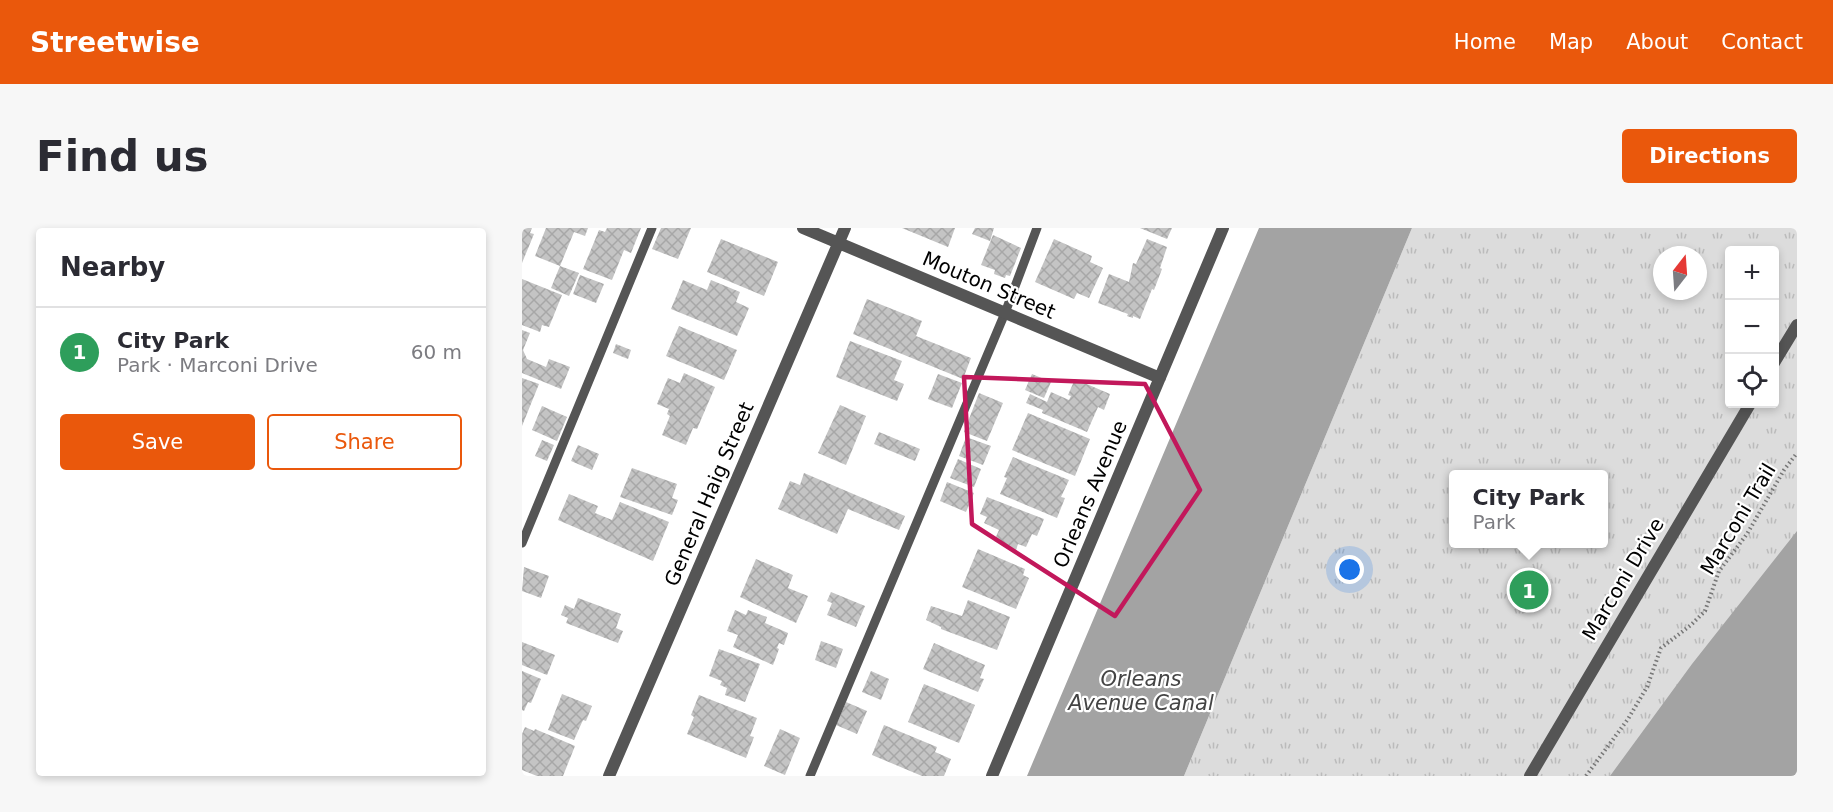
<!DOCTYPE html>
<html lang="en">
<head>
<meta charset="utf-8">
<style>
	:root { --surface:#fff; --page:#f7f7f7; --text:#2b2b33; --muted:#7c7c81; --line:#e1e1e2; --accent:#ea580c }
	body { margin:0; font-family:"DejaVu Sans",sans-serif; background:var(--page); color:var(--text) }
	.controls { position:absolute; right:18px; top:18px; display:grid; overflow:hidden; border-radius:6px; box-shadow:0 3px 9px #0003 }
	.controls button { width:54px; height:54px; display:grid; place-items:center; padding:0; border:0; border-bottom:2px solid var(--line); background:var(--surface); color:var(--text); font:30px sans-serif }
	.compass { position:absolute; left:1131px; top:18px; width:54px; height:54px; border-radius:50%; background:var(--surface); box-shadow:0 3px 9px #0003; rotate:17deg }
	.you { position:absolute; left:828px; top:342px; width:21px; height:21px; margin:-15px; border:4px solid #fff; border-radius:50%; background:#1a73e8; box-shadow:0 0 0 9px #1a73e833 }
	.badge { display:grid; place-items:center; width:39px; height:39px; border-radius:50%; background:var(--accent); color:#fff; font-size:20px; font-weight:700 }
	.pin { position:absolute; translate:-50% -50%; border:3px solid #fff; box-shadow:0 2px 6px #0006 }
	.popup { position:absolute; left:927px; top:242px; width:159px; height:78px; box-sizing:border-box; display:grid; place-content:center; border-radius:6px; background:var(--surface); filter:drop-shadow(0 2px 4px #0005); font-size:20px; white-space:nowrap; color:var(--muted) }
	.popup b { font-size:22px; color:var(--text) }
	.popup::after { content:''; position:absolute; left:50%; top:100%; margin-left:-12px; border:12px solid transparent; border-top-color:var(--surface) }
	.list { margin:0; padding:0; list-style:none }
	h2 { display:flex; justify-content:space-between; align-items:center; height:78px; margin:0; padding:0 24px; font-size:26px }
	h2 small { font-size:20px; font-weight:400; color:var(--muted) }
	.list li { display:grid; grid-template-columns:39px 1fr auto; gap:18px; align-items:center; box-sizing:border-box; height:90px; padding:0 24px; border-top:2px solid var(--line) }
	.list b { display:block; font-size:22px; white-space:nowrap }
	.list p { margin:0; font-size:20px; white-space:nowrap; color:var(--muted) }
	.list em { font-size:20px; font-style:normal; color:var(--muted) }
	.actions { display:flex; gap:12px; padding:18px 24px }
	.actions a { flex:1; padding:14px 0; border:2px solid var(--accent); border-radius:6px; text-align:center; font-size:21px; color:var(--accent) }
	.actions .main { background:var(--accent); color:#fff }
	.icon { flex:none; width:33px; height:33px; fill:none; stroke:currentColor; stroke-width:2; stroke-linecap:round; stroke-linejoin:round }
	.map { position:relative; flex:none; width:1275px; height:548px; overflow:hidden; border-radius:6px }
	header { display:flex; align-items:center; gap:36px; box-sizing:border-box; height:84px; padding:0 30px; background:var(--accent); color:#fff }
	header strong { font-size:28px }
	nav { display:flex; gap:33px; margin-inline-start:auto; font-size:21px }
	.intro { display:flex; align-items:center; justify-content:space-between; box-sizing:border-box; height:144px; padding:0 36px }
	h1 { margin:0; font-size:42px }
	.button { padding:15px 27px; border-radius:6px; background:var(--accent); color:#fff; font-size:21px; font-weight:700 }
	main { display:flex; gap:36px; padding:0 36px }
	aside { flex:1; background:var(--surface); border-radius:6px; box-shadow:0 3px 9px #0003 }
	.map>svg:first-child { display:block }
</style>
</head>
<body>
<header>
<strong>Streetwise</strong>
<nav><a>Home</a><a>Map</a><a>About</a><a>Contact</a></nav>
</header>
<div class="intro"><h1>Find us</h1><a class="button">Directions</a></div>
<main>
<aside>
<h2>Nearby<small></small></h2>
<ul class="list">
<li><span class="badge" style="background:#2e9e5b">1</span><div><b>City Park</b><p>Park · Marconi Drive</p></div><em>60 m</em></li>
</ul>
<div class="actions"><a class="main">Save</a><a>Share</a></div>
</aside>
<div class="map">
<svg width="1275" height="548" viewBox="0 0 1275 548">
	<defs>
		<pattern id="park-tufts" width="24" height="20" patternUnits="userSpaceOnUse" patternTransform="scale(1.5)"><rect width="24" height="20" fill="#dcdcdc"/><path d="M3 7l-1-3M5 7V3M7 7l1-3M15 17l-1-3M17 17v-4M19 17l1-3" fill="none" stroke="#bbb"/></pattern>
		<pattern id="building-cross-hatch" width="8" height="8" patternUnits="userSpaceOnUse" patternTransform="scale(1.5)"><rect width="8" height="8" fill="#c4c4c4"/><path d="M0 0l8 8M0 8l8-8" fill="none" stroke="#a7a7a7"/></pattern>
	</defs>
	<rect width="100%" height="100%" fill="#fff"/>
	<path fill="url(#park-tufts)" fill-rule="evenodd" d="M 890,0 L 1275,0 L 1275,548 L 662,548 ZM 1208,22 L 1252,22 L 1252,176 L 1208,176 ZM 1140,27 L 1176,27 L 1176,63 L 1140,63 ZM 932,246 L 1082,246 L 1082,316 L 932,316 Z"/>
	<path fill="#a3a3a3" d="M 737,0 L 890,0 L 662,548 L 505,548 Z
		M 1275,303 L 1275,548 L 1088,548 L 1170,436 Z"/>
	<path fill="url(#building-cross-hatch)" d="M 0,0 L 10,0 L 8,5 L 12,6 L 0,35 Z
		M 24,0 L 66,0 L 63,8 L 52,4 L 38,38 L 57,45 L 47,68 L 29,60 L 38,38 L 13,28 Z
		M 85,0 L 119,0 L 109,25 L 102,22 L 90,52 L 61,41 L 77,2 L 83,4 Z
		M 139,0 L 169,0 L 156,31 L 130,21 Z
		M 380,0 L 433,0 L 426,19 Z
		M 453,0 L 472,0 L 468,13 L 450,6 Z
		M 618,0 L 650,0 L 645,11 Z
		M 471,7 L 499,20 L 488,48 L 484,47 L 483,50 L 472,46 L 473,42 L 459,37 Z
		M 199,11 L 256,34 L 242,68 L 185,44 Z
		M 532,11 L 570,28 L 568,34 L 581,40 L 567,70 L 555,65 L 552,71 L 513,54 Z
		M 625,11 L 645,19 L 638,40 L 640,41 L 632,62 L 630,61 L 618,91 L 611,88 L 611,90 L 605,88 L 606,86 L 576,75 L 587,46 L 607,54 L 611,35 L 614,36 Z
		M 58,47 L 82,56 L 74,75 L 51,66 Z
		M 0,51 L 40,67 L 27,99 L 20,97 L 18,104 L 0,97 Z
		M 161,52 L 185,62 L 189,52 L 218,64 L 214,74 L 227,80 L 215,108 L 149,81 Z
		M 345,71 L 400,93 L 394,108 L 449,130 L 441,151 L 331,106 Z
		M 157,98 L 215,122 L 202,152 L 144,128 Z
		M 0,102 L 8,105 L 1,122 L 5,131 L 24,139 L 27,131 L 48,139 L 39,161 L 0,145 Z
		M 328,113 L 380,133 L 372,152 L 382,156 L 375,173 L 314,149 Z
		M 94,116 L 109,122 L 106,131 L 91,125 Z
		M 162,145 L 193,159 L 175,201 L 171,200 L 164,217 L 140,207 L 148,188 L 145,186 L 147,181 L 135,176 L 146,150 L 158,155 Z
		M 416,146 L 440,155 L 430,180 L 406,171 Z
		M 510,146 L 529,154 L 522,170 L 503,162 Z
		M 0,150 L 17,156 L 0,198 Z
		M 553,151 L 588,166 L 582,182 L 576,179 L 565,204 L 520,185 L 521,182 L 504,175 L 508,166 L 525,174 L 529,164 L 547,172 L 549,168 L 546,167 Z
		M 457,165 L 481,175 L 465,213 L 442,204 Z
		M 318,177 L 344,188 L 324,237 L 296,225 Z
		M 20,178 L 45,189 L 35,213 L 10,202 Z
		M 506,185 L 568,211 L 553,248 L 490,222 Z
		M 357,204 L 398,221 L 393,233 L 352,216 Z
		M 444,209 L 469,218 L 461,237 L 437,228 Z
		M 20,212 L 32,217 L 25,233 L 13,228 Z
		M 56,217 L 77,226 L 70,242 L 49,233 Z
		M 491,229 L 547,252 L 539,269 L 543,270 L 535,290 L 478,266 L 485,250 L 482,249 Z
		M 436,231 L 459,241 L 452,259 L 428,250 Z
		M 110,240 L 155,256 L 150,270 L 156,272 L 150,287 L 98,269 Z
		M 282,245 L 383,288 L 377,302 L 326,281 L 315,306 L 256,281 L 268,253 L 278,257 Z
		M 425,254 L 452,265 L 444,284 L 418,273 Z
		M 47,266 L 76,278 L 73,285 L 90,292 L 98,274 L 147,294 L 131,333 L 36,292 Z
		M 465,269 L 522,291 L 515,308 L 510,306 L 504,319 L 496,316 L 494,322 L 472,313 L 477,302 L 462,295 L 465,289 L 458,286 Z
		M 456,321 L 503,341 L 501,347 L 507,350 L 494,381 L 440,359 Z
		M 234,331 L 271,347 L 266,360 L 286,368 L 274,395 L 218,369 Z
		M 2,339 L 27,348 L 19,370 L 0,363 Z
		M 309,364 L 343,378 L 334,399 L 305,387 L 310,375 L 305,373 Z
		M 56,370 L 99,386 L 94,400 L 101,403 L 96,415 L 44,395 L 46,390 L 39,387 L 43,377 L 52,381 Z
		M 446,372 L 488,389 L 475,422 L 419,401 L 419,399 L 404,392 L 409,378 L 440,388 Z
		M 213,382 L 224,387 L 226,382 L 245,389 L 243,395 L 266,405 L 262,417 L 257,415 L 255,420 L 257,421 L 251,437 L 211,419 L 216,407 L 205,403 Z
		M 299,413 L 321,421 L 314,440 L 293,432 Z
		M 0,414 L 33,427 L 25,447 L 0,437 Z
		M 412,415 L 463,437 L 458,450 L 462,451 L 456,464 L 401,441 Z
		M 197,421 L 238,436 L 223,474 L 203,467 L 205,460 L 198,457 L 200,453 L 187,448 Z
		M 0,443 L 19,451 L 9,475 L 6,474 L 2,483 L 0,482 Z
		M 349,443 L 367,451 L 359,472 L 340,464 Z
		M 402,456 L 453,477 L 437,515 L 386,494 Z
		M 40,466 L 70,478 L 64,493 L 61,492 L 52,512 L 26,502 Z
		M 177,467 L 235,490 L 228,508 L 232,509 L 224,530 L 165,506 L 172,489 L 169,487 Z
		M 324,474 L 345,483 L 335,506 L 314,497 Z
		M 362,497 L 415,519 L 413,524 L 429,531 L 422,548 L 400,548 L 350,527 Z
		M 3,499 L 12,503 L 13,501 L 53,518 L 41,548 L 15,548 L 0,542 L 0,506 Z
		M 258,501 L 278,510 L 263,547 L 242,538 Z"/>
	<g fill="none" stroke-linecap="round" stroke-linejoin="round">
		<path stroke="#777" stroke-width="4" stroke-dasharray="1.5 3" stroke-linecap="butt" d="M 1064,548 L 1106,491 L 1125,459 L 1139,420 L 1169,397 L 1183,383 L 1197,343 L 1225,306 L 1262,242 L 1275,225"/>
		<path stroke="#555" stroke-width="9" d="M 0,315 L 130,0
			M 288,548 L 483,85 L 515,0"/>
		<path stroke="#555" stroke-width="12" d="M 281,0 L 638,150
			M 87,548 L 323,0
			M 470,548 L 701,0"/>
		<path stroke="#555" stroke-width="12" d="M 1252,135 L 1275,97
			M 1008,548 L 1228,176"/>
	</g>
	<path fill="none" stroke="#c2185b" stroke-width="4.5" stroke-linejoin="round" d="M 442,149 L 623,156 L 678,262 L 593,388 L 450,296 Z"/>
	<g text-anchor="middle" stroke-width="4.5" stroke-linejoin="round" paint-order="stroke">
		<g font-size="20" fill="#000" stroke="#fff">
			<text transform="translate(467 57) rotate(23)" y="7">Mouton Street</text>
			<text transform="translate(187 266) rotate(-67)" y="7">General Haig Street</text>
			<text transform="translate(568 266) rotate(-67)" y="7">Orleans Avenue</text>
			<text transform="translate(1216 291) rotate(-59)" y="7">Marconi Trail</text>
			<text transform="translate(1101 351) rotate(-59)" y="7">Marconi Drive</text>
		</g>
		<g font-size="21" font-style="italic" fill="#444" stroke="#fff">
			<text x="619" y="458">Orleans<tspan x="619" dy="24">Avenue Canal</tspan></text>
		</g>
	</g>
</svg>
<div class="controls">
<button>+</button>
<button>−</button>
<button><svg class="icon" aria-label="locate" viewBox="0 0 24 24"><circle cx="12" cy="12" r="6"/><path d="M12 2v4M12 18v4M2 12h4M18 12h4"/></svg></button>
</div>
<svg class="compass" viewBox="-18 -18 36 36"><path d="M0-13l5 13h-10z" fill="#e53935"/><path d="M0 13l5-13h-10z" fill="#7c7c81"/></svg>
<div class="you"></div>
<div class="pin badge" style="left:1007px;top:362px;background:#2e9e5b">1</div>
<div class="popup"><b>City Park</b>Park</div>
</div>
</main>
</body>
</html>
